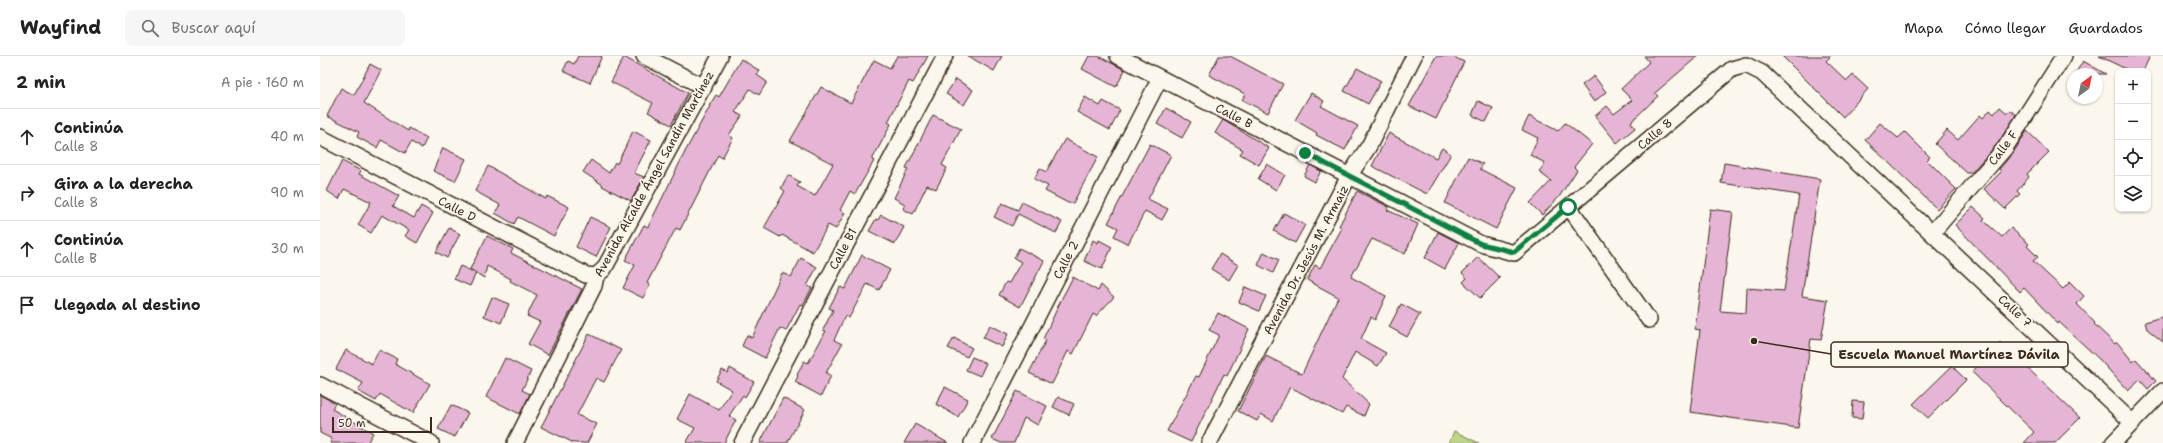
<!DOCTYPE html>
<html lang="es">
<head>
<meta charset="utf-8">
<style>
	:root { --surface:#fff; --page:#f6f6f6; --text:#222; --muted:#767676; --line:#e0e0e0 }
	body { margin:0; font-family:"Shantell Sans",sans-serif; background:var(--page); color:var(--text) }
	.controls { position:absolute; right:12px; top:12px; display:grid; overflow:hidden; border-radius:8px; box-shadow:0 1px 3px #0004 }
	.controls button { width:36px; height:36px; display:grid; place-items:center; padding:0; border:0; border-bottom:1px solid var(--line); background:var(--surface); color:var(--text); font:20px sans-serif }
	.compass { position:absolute; left:1747px; top:12px; width:36px; height:36px; border-radius:50%; background:var(--surface); box-shadow:0 1px 3px #0004; rotate:33deg }
	.scale { position:absolute; left:12px; bottom:10px; width:100px; box-sizing:border-box; padding-left:4px; border:2px solid #3b2a1e; border-top:0; font-size:11px; line-height:14px; white-space:nowrap; color:#3b2a1e; -webkit-text-stroke:3px #fbf7ec; paint-order:stroke }
	.stop { position:absolute; width:12px; height:12px; margin:-9px; border:3px solid #0b8043; border-radius:50%; background:#fff }
	.stop.end { background:#0b8043; border-color:#fff; box-shadow:0 1px 4px #0008 }
	.list { margin:0; padding:0; list-style:none }
	h2 { display:flex; justify-content:space-between; align-items:center; height:52px; margin:0; padding:0 16px; font-size:17px }
	h2 small { font-size:13px; font-weight:400; color:var(--muted) }
	.list li { display:grid; grid-template-columns:26px 1fr auto; gap:12px; align-items:center; box-sizing:border-box; height:56px; padding:0 16px; border-top:1px solid var(--line) }
	.list b { display:block; font-size:15px; white-space:nowrap }
	.list p { margin:0; font-size:13px; white-space:nowrap; color:var(--muted) }
	.list em { font-size:13px; font-style:normal; color:var(--muted) }
	.icon { flex:none; width:22px; height:22px; fill:none; stroke:currentColor; stroke-width:2; stroke-linecap:round; stroke-linejoin:round }
	.map { position:relative; flex:none; width:1843px; height:387px; overflow:hidden }
	header { display:flex; align-items:center; gap:24px; box-sizing:border-box; height:56px; padding:0 20px; background:var(--surface); border-bottom:1px solid var(--line) }
	header strong { font-size:19px }
	nav { display:flex; gap:22px; margin-inline-start:auto; font-size:14px }
	.search { width:280px; height:36px; background:var(--page); display:flex; align-items:center; gap:10px; box-sizing:border-box; padding:0 14px; border-radius:8px; color:var(--muted); font-size:15px }
	main { display:flex }
	aside { flex:1; background:var(--surface) }
	.map>svg:first-child { display:block }
</style>
</head>
<body>
<header>
<strong>Wayfind</strong>
<div class="search"><svg class="icon" aria-label="search" viewBox="0 0 24 24"><circle cx="10" cy="10" r="6"/><path d="M15 15l6 6"/></svg>Buscar aquí</div>
<nav><a>Mapa</a><a>Cómo llegar</a><a>Guardados</a></nav>
</header>
<main>
<aside>
<h2>2 min<small>A pie · 160 m</small></h2>
<ul class="list">
<li><svg class="icon" aria-label="ahead" viewBox="0 0 24 24"><path d="M12 20V5M6 11l6-6 6 6"/></svg><div><b>Continúa</b><p>Calle 8</p></div><em>40 m</em></li>
<li><svg class="icon" aria-label="right" viewBox="0 0 24 24"><path d="M7 20v-9h11M14 6l5 5-5 5"/></svg><div><b>Gira a la derecha</b><p>Calle 8</p></div><em>90 m</em></li>
<li><svg class="icon" aria-label="ahead" viewBox="0 0 24 24"><path d="M12 20V5M6 11l6-6 6 6"/></svg><div><b>Continúa</b><p>Calle B</p></div><em>30 m</em></li>
<li><svg class="icon" aria-label="arrive" viewBox="0 0 24 24"><path d="M6 21V4h12l-3 4 3 4H6"/></svg><div><b>Llegada al destino</b></div></li>
</ul>
</aside>
<div class="map">
<svg width="1843" height="387" viewBox="0 0 1843 387">
	<rect width="100%" height="100%" fill="#fbf7ec"/>
	<filter id="ink" filterUnits="userSpaceOnUse"><feTurbulence type="fractalNoise" baseFrequency=".025" numOctaves="2"/><feDisplacementMap in="SourceGraphic" scale="8" xChannelSelector="R" yChannelSelector="G"/><feConvolveMatrix kernelMatrix="1 2 1 2 8 2 1 2 1" color-interpolation-filters="sRGB"/></filter>
	<g filter="url(#ink)">
		<path fill="#bfd58b" stroke="#7d8054" d="M 1134,375 L 1159,387 L 1129,387 Z"/>
		<path fill="#e6b5d5" stroke="#3b2a1e" d="M 258,0 L 282,0 L 270,27 L 243,15 L 248,5 L 254,8 Z
			M 577,0 L 608,0 L 593,27 L 589,25 L 568,66 L 571,68 L 552,104 L 554,105 L 535,138 L 530,135 L 520,154 L 525,157 L 516,173 L 508,169 L 493,196 L 462,179 L 460,181 L 444,172 L 465,135 L 461,132 L 468,119 L 480,126 L 477,130 L 495,140 L 513,108 L 470,85 L 501,31 L 531,47 L 554,4 L 570,12 Z
			M 648,0 L 682,0 L 674,15 Z
			M 769,0 L 778,0 L 805,14 L 796,31 L 762,13 Z
			M 899,0 L 910,0 L 963,28 L 948,57 L 922,44 L 925,38 L 889,19 Z
			M 1116,0 L 1132,0 L 1144,6 L 1116,63 L 1089,50 Z
			M 1324,0 L 1378,0 L 1335,37 L 1338,40 L 1311,66 L 1315,72 L 1297,87 L 1275,60 L 1287,50 L 1294,58 L 1312,44 L 1301,33 L 1329,6 Z
			M 1462,0 L 1511,0 L 1506,5 L 1527,25 L 1533,19 L 1548,33 L 1523,61 Z
			M 1779,0 L 1830,0 L 1823,15 L 1810,15 Z
			M 304,1 L 368,37 L 351,69 L 328,56 L 333,47 L 291,26 Z
			M 421,3 L 440,15 L 437,19 L 447,26 L 439,39 L 430,33 L 415,56 L 422,60 L 409,79 L 413,82 L 402,102 L 398,99 L 360,174 L 356,172 L 327,227 L 330,229 L 323,242 L 303,232 L 315,209 L 305,204 L 324,169 L 328,171 L 366,94 L 390,50 L 389,50 L 396,39 L 399,41 Z
			M 1763,5 L 1786,18 L 1755,18 Z
			M 50,8 L 61,14 L 44,47 L 88,75 L 89,72 L 107,82 L 102,92 L 91,86 L 85,97 L 61,84 L 57,92 L 37,81 L 39,76 L 7,60 L 21,32 L 34,39 Z
			M 1037,12 L 1061,25 L 1048,48 L 1024,35 Z
			M 1274,20 L 1286,36 L 1274,46 L 1262,29 Z
			M 636,23 L 653,34 L 644,49 L 626,38 Z
			M 991,37 L 1004,45 L 1001,50 L 1038,70 L 1025,94 L 996,79 L 997,77 L 975,64 Z
			M 765,41 L 780,50 L 783,45 L 800,54 L 790,74 L 757,56 Z
			M 1158,45 L 1173,52 L 1166,66 L 1152,59 Z
			M 1680,51 L 1687,57 L 1690,54 L 1696,59 L 1678,87 L 1651,117 L 1647,117 L 1615,88 L 1627,74 L 1638,84 L 1660,59 L 1663,62 L 1670,54 L 1674,58 Z
			M 846,52 L 871,66 L 862,82 L 837,68 Z
			M 613,59 L 641,73 L 622,109 L 627,112 L 616,133 L 607,129 L 593,158 L 583,153 L 585,148 L 574,142 L 588,113 L 586,112 Z
			M 1209,60 L 1238,75 L 1245,67 L 1272,88 L 1254,111 L 1257,114 L 1239,141 L 1222,159 L 1210,147 L 1231,125 L 1219,116 L 1225,107 L 1210,99 L 1218,82 L 1202,74 Z
			M 903,64 L 949,92 L 939,109 L 920,98 L 923,94 L 895,77 Z
			M 1560,67 L 1578,82 L 1585,76 L 1610,101 L 1607,104 L 1636,133 L 1617,153 L 1545,84 Z
			M 313,75 L 331,84 L 314,117 L 324,121 L 311,145 L 282,130 L 283,129 L 263,116 L 271,104 L 289,117 L 295,106 L 297,108 Z
			M 1707,75 L 1729,96 L 1707,118 L 1709,121 L 1697,135 L 1700,138 L 1685,153 L 1664,133 L 1681,116 L 1679,113 L 1693,97 Z
			M 1069,77 L 1116,102 L 1122,92 L 1131,98 L 1107,138 L 1052,110 Z
			M 745,83 L 778,101 L 753,147 L 748,147 L 725,135 L 728,130 L 714,123 L 720,112 L 726,116 Z
			M 830,88 L 851,99 L 828,143 L 848,153 L 842,164 L 825,155 L 808,188 L 794,180 L 798,172 L 788,167 Z
			M 123,92 L 146,103 L 135,125 L 113,115 Z
			M 1148,101 L 1163,108 L 1160,113 L 1197,132 L 1176,173 L 1125,147 Z
			M 22,105 L 41,115 L 39,118 L 79,140 L 73,150 L 94,162 L 101,150 L 113,157 L 97,187 L 85,180 L 89,174 L 62,159 L 51,177 L 38,169 L 51,146 L 24,133 L 19,143 L 7,135 Z
			M 1404,107 L 1500,123 L 1482,240 L 1508,244 L 1501,284 L 1491,283 L 1478,372 L 1370,356 L 1380,274 L 1375,273 L 1390,153 L 1413,156 L 1400,255 L 1426,257 L 1427,232 L 1464,235 L 1479,139 L 1401,127 Z
			M 947,108 L 965,119 L 956,134 L 938,123 Z
			M 990,109 L 1001,115 L 995,126 L 984,120 Z
			M 168,110 L 226,143 L 227,140 L 249,151 L 234,180 L 198,161 L 194,168 L 175,157 L 180,149 L 155,135 Z
			M 1037,135 L 1069,151 L 1067,154 L 1098,168 L 1085,198 L 1052,183 L 1031,221 L 1066,240 L 1055,264 L 1051,261 L 1041,283 L 1066,297 L 1058,310 L 1035,296 L 1022,323 L 1049,348 L 1044,360 L 1026,351 L 1022,358 L 970,331 L 953,365 L 941,358 L 937,365 L 918,355 L 946,300 L 982,318 L 1018,241 L 987,224 L 995,209 L 1000,212 L 1022,172 L 1019,170 Z
			M 702,146 L 742,166 L 736,177 L 698,158 L 692,170 L 674,161 L 682,147 L 698,154 Z
			M 1653,151 L 1665,162 L 1663,164 L 1682,181 L 1691,172 L 1709,188 L 1707,190 L 1718,201 L 1713,205 L 1743,233 L 1750,226 L 1764,240 L 1757,248 L 1775,267 L 1774,268 L 1795,288 L 1797,286 L 1813,306 L 1816,303 L 1836,325 L 1828,333 L 1820,324 L 1808,335 L 1779,303 L 1739,266 L 1738,268 L 1704,232 L 1700,236 L 1635,169 Z
			M 964,157 L 985,169 L 975,187 L 954,175 Z
			M 561,159 L 584,171 L 575,188 L 549,175 L 556,163 L 558,164 Z
			M 270,161 L 291,171 L 276,201 L 256,191 Z
			M 129,172 L 140,178 L 127,202 L 116,196 Z
			M 1118,176 L 1139,187 L 1125,213 L 1105,202 Z
			M 167,180 L 193,193 L 191,197 L 262,233 L 228,299 L 208,288 L 220,266 L 207,260 L 217,239 L 190,225 L 191,223 L 167,210 L 164,222 L 150,213 Z
			M 773,184 L 778,187 L 779,184 L 792,191 L 782,213 L 764,205 Z
			M 699,192 L 724,205 L 700,251 L 679,239 L 686,226 L 689,227 L 701,206 L 694,202 Z
			M 944,196 L 959,204 L 953,217 L 938,209 Z
			M 900,198 L 918,209 L 909,224 L 891,213 Z
			M 542,199 L 570,214 L 559,234 L 547,228 L 529,262 L 525,260 L 514,284 L 522,288 L 506,317 L 511,320 L 501,340 L 475,326 L 478,320 L 477,319 L 484,305 L 488,307 L 506,275 L 503,274 L 513,254 L 509,252 L 520,231 L 525,233 Z
			M 1158,201 L 1180,222 L 1160,242 L 1143,226 L 1147,222 L 1142,217 Z
			M 481,202 L 497,211 L 487,230 L 492,232 L 483,249 L 480,248 L 466,275 L 460,272 L 445,302 L 422,290 L 427,279 L 432,282 L 462,217 L 471,221 Z
			M 140,210 L 156,217 L 150,230 L 134,223 Z
			M 753,221 L 778,235 L 781,229 L 794,241 L 776,260 L 773,258 L 753,298 L 748,295 L 732,328 L 709,317 L 726,284 L 723,283 L 742,242 Z
			M 925,231 L 946,240 L 939,255 L 919,246 Z
			M 172,241 L 189,248 L 181,267 L 164,260 Z
			M 1081,248 L 1100,258 L 1087,281 L 1069,271 Z
			M 898,257 L 929,273 L 907,320 L 904,318 L 871,386 L 847,375 L 876,320 L 879,321 L 899,279 L 889,274 Z
			M 1841,261 L 1843,266 L 1843,286 L 1827,273 L 1825,266 Z
			M 670,269 L 688,278 L 682,291 L 663,282 Z
			M 269,278 L 301,294 L 284,326 L 276,322 L 257,359 L 277,368 L 267,387 L 254,387 L 221,371 Z
			M 634,282 L 652,292 L 647,301 L 628,292 Z
			M 1680,286 L 1760,362 L 1735,387 L 1704,387 L 1714,376 L 1652,316 Z
			M 26,294 L 52,308 L 59,294 L 77,303 L 75,308 L 110,328 L 93,357 L 60,338 L 56,345 L 38,335 L 43,327 L 16,313 Z
			M 652,301 L 666,307 L 660,320 L 646,314 Z
			M 185,302 L 211,315 L 202,334 L 210,338 L 200,358 L 166,341 Z
			M 1632,310 L 1646,324 L 1608,362 L 1593,348 Z
			M 410,312 L 434,326 L 425,341 L 423,339 L 409,360 L 416,364 L 404,387 L 366,387 L 375,372 L 357,363 L 370,338 L 399,354 L 412,334 L 396,325 L 402,314 L 408,317 Z
			M 625,331 L 648,343 L 638,361 L 616,348 Z
			M 697,335 L 727,350 L 718,369 L 704,362 L 694,387 L 681,387 L 672,383 Z
			M 0,339 L 15,347 L 12,353 L 53,377 L 47,387 L 10,387 L 12,383 L 0,377 Z
			M 738,341 L 754,348 L 749,359 L 733,351 Z
			M 463,342 L 485,354 L 467,387 L 440,387 Z
			M 1533,345 L 1544,346 L 1542,363 L 1532,362 Z
			M 131,349 L 148,357 L 135,381 L 118,373 Z
			M 595,368 L 628,387 L 584,387 Z"/>
		<g fill="none" stroke-linecap="round" stroke-linejoin="round">
			<defs>
				<path id="minor" d="M 324,0 L 384,31
					M 798,0 L 1161,188 L 1194,197 L 1412,13 L 1426,9 L 1442,17 L 1813,367
					M 0,81 L 266,219 L 276,220
					M 1249,151 L 1329,264
					M 1612,177 L 1685,92 L 1744,0
					M 0,329 L 111,387
					M 195,387 L 274,230 L 276,220 L 284,213 L 400,0
					M 422,387 L 625,0
					M 652,387 L 840,22
					M 889,387 L 1029,120 L 1049,90 L 1094,0
					M 1793,387 L 1843,335"/>
			</defs>
			<use href="#minor" stroke="#3b2a1e" stroke-width="18"/>
			<use href="#minor" stroke="#fbf7ec" stroke-width="15"/>
		</g>
	</g>
	<g fill="none" stroke-linecap="round" stroke-linejoin="round" filter="url(#ink)">
		<path stroke="#0b8043" stroke-width="5" d="M 985,97 L 1161,188 L 1194,196 L 1248,151"/>
	</g>
	<g text-anchor="middle" stroke-width="3.5" stroke-linejoin="round" paint-order="stroke">
		<g font-size="12" fill="#3b2a1e" stroke="#fbf7ec">
			<text transform="translate(914 60) rotate(27)" y="4">Calle B</text>
			<text transform="translate(1335 78) rotate(-40)" y="4">Calle 8</text>
			<text transform="translate(1683 92) rotate(-53)" y="4">Calle F</text>
			<text transform="translate(334 118) rotate(-61)" y="4">Avenida Alcalde Ángel Sandín Martínez</text>
			<text transform="translate(137 153) rotate(27)" y="4">Calle D</text>
			<text transform="translate(523 193) rotate(-62)" y="4">Calle B1</text>
			<text transform="translate(746 204) rotate(-63)" y="4">Calle 2</text>
			<text transform="translate(986 204) rotate(-62)" y="4">Avenida Dr. Jesús M. Armaiz</text>
			<text transform="translate(1695 255) rotate(43)" y="4">Calle 7</text>
		</g>
	</g>
	<path fill="none" stroke="#3b2a1e" stroke-width="1.5" d="M1434 285L1511 298"/>
	<circle fill="#3b2a1e" stroke="#fbf7ec" stroke-width="1.5" cx="1434" cy="285" r="4"/>
	<rect fill="#fbf7ec" stroke="#3b2a1e" stroke-width="1.5" x="1511" y="286" width="237" height="25" rx="4"/>
	<g font-size="13" text-anchor="middle" font-weight="bold" fill="#3b2a1e">
		<text x="1629" y="303">Escuela Manuel Martínez Dávila</text>
	</g>
</svg>
<div class="controls">
<button>+</button>
<button>−</button>
<button><svg class="icon" aria-label="locate" viewBox="0 0 24 24"><circle cx="12" cy="12" r="6"/><path d="M12 2v4M12 18v4M2 12h4M18 12h4"/></svg></button>
<button><svg class="icon" aria-label="layers" viewBox="0 0 24 24"><path d="M12 4l9 5-9 5-9-5zM3 14l9 5 9-5"/></svg></button>
</div>
<svg class="compass" viewBox="-18 -18 36 36"><path d="M0-13l5 13h-10z" fill="#e53935"/><path d="M0 13l5-13h-10z" fill="#767676"/></svg>
<div class="scale">50 m</div>
<div class="stop" style="left:1248px;top:151px"></div>
<div class="stop end" style="left:985px;top:97px"></div>
</div>
</main>
</body>
</html>
